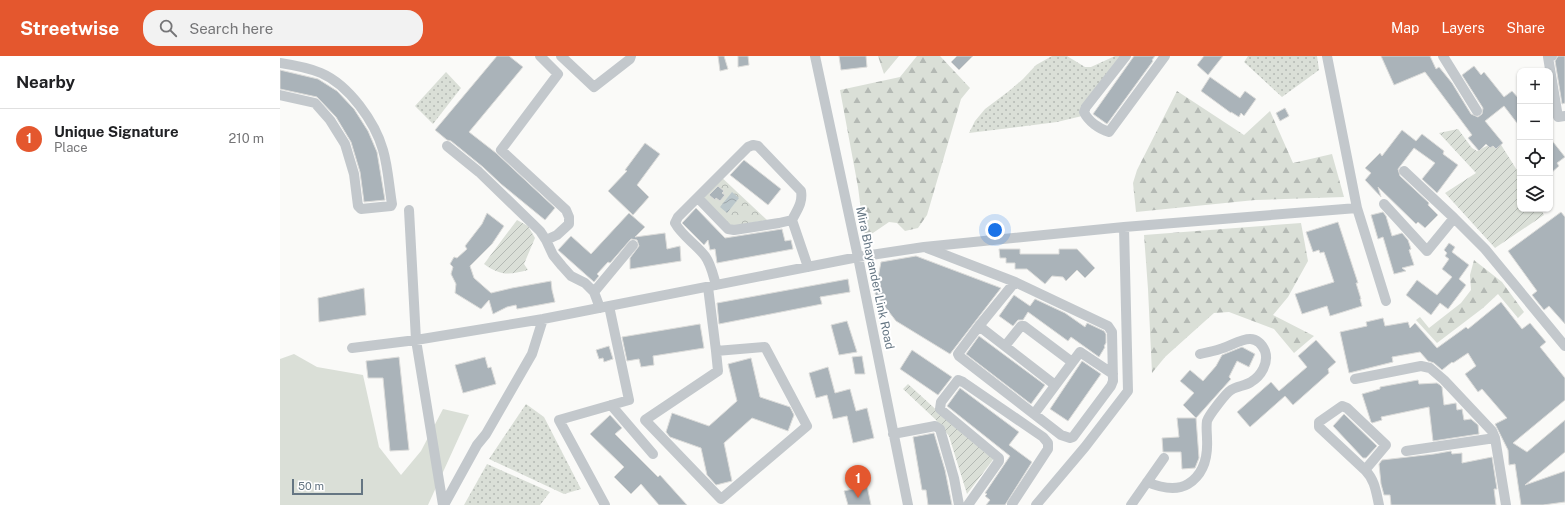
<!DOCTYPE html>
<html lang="en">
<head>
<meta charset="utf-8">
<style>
	:root { --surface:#fff; --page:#f2f2f2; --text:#202124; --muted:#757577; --line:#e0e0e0; --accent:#e4572e }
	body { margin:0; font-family:"Public Sans",sans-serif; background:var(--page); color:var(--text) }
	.controls { position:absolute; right:12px; top:12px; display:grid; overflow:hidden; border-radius:8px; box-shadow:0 1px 3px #0004 }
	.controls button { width:36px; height:36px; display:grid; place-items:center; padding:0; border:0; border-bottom:1px solid var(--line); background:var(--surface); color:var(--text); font:20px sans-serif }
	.scale { position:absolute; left:12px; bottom:10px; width:71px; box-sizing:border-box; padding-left:4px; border:2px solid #657683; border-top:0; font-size:11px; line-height:14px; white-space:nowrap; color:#657683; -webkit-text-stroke:3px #fff; paint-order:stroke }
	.you { position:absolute; left:715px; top:174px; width:14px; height:14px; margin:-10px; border:3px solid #fff; border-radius:50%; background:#1a73e8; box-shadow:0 0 0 6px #1a73e833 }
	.badge { display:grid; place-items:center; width:26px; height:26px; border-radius:50%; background:var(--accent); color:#fff; font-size:13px; font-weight:700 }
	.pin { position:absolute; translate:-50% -33px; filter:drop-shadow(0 1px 2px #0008) }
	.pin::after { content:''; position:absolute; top:21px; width:14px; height:12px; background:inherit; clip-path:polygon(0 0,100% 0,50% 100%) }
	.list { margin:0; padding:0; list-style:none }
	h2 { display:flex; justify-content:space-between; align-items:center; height:52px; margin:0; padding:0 16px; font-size:17px }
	h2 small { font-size:13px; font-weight:400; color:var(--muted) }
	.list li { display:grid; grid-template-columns:26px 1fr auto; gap:12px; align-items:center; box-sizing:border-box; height:60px; padding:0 16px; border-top:1px solid var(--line) }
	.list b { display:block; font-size:15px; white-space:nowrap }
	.list p { margin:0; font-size:13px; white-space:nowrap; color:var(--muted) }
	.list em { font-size:13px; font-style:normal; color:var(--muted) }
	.icon { flex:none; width:22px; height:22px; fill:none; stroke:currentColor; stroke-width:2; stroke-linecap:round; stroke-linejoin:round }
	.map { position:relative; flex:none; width:1285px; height:449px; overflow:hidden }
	header { display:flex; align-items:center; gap:24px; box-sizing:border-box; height:56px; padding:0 20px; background:var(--accent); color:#fff }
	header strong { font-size:19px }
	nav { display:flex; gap:22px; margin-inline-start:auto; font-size:14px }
	.search { width:280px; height:36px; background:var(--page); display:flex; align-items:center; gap:10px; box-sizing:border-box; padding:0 14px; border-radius:16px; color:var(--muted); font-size:15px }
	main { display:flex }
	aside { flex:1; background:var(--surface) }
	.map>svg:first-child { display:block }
</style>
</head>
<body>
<header>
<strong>Streetwise</strong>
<div class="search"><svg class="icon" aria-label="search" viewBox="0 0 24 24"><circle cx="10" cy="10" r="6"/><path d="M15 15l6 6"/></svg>Search here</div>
<nav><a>Map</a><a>Layers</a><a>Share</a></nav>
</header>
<main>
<aside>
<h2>Nearby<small></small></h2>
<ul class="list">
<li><span class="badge">1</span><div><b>Unique Signature</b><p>Place</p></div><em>210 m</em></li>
</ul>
</aside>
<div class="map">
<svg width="1285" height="449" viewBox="0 0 1285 449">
	<defs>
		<pattern id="grass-dots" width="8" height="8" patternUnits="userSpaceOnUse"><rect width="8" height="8" fill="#dadfd7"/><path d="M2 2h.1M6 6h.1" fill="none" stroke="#b4b9b4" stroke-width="1.8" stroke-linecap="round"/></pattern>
		<pattern id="forest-firs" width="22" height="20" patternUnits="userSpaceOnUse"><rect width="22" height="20" fill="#dadfd7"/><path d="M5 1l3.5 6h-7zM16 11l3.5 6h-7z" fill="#b4b9b4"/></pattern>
		<pattern id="park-crowns" width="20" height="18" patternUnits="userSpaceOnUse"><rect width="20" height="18" fill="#dadfd7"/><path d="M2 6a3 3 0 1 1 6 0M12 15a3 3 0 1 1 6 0" fill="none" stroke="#b4b9b4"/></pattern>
		<pattern id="garden-furrows" width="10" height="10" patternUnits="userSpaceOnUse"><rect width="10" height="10" fill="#dadfd7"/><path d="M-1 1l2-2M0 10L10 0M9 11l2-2" fill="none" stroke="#b4b9b4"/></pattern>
		<pattern id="water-waves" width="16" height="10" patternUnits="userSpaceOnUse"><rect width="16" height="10" fill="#bbc7cb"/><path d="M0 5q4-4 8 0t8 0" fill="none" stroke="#9ca6aa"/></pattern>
	</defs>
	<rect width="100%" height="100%" fill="#fafaf8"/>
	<path fill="url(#grass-dots)" d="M 772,0 L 787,0 L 805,11 L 811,11 L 835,0 L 843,0 L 802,60 L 777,66 L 689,77 L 695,65 L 705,53 L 729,35 L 743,23 L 756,9 Z
		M 968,0 L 1037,0 L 1039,14 L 1002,41 L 964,6 Z
		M 166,16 L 181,32 L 153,68 L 135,50 Z
		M 246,348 L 264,361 L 301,433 L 284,438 L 209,403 Z
		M 207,408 L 270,436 L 260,449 L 184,449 Z"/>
	<path fill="url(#forest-firs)" d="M 598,0 L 619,0 L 604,18 Z
		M 637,0 L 660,0 L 690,32 L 681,43 L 647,159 L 638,172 L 625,175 L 617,167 L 609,166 L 590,179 L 584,178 L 578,131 L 560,34 L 620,21 Z
		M 897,35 L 964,79 L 990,55 L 1013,107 L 1052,98 L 1064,141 L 975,144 L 856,156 L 853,127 L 857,114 Z
		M 1021,167 L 1028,205 L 1008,241 L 993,259 L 1034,280 L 1014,297 L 994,273 L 949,256 L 934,257 L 885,301 L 872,317 L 868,233 L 864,179 Z
		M 1194,204 L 1222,226 L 1244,256 L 1238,262 L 1218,238 L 1203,252 L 1157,287 L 1136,264 L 1140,261 L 1149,272 L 1181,247 L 1191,234 L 1190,219 Z"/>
	<path fill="url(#park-crowns)" d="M 438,118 L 487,164 L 448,171 L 414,141 Z"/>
	<path fill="url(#garden-furrows)" d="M 1178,73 L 1192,92 L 1197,95 L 1218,84 L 1240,119 L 1240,153 L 1261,153 L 1264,159 L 1215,192 L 1165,137 L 1196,117 L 1159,77 Z
		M 237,164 L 248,170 L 255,182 L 244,208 L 248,214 C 228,219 221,220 204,208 Z
		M 628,328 L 674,370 L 715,401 L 687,438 L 669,380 L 655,363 L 623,333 Z"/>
	<path fill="#dadfd7" d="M 14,298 L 37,311 L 83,319 L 99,391 L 121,419 L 141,395 L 163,353 L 189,359 L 148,449 L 0,449 L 0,303 Z"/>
	<path fill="url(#water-waves)" d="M 452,136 L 459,142 L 447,157 L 440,151 Z"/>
	<path fill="#aab3b9" stroke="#dcdcda" d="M 217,0 L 229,0 L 243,11 L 189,76 L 216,97 L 275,152 L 265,164 L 221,128 L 203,111 L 171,85 L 167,84 L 155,74 Z
		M 438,0 L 444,0 L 448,13 L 440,15 Z
		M 458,0 L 468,0 L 469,9 L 458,11 Z
		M 559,0 L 586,0 L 587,11 L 561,14 Z
		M 677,0 L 693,0 L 679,14 L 671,6 Z
		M 854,0 L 875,0 L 872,4 L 873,5 L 827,68 L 813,58 Z
		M 924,0 L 943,0 L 928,19 L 917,9 Z
		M 1101,0 L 1150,0 L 1156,13 L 1159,11 L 1172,27 L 1191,58 L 1198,61 L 1202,58 L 1203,52 L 1182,19 L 1194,10 L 1201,19 L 1204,16 L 1224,41 L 1232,35 L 1240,44 L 1240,71 L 1224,50 L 1205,65 L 1223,87 L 1216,93 L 1213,90 L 1210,92 L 1206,88 L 1199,95 L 1188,82 L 1192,79 L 1145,16 L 1114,29 Z
		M 1278,0 L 1285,0 L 1285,47 L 1282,48 L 1275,5 Z
		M 0,14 L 38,23 L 57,35 L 74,53 L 88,75 L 97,96 L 105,144 L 84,146 L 80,116 L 71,86 L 56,61 L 37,41 L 0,33 Z
		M 930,21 L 960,42 L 965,35 L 976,43 L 964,60 L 961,57 L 959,61 L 951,56 L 951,57 L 921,35 Z
		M 1005,52 L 1009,60 L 1000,65 L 996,57 Z
		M 1122,74 L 1136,85 L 1142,78 L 1164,95 L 1163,98 L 1178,109 L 1157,137 L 1142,123 L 1155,107 L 1134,92 L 1118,113 L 1120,120 L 1149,147 L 1148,149 L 1158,159 L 1145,172 L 1138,166 L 1136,168 L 1098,131 L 1101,141 L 1085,124 L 1091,117 L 1085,112 L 1100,97 L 1102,100 Z
		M 1270,82 L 1285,101 L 1277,107 L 1279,110 L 1270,118 Z
		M 365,87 L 380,98 L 357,129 L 369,141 L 353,159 L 328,135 L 347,115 L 345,114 Z
		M 464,104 L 501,133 L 488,149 L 450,119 Z
		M 438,130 L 444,135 L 442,137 L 445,139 L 440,145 L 436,142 L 435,144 L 429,139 Z
		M 416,152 L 445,182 L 502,173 L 505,185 L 511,184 L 513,193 L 437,207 L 435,193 L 430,194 L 428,184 L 424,189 L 402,167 Z
		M 1103,156 L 1106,160 L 1112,180 L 1122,177 L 1128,184 L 1131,193 L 1129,194 L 1134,209 L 1122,212 L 1126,215 L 1114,218 L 1103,181 L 1098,183 L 1091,159 Z
		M 1281,156 L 1285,161 L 1285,268 L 1269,250 L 1264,254 L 1252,239 L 1257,235 L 1228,195 Z
		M 207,157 L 224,170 L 212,188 L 190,210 L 194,222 L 211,237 L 232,232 L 271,225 L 272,234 L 275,246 L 237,253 L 236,249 L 227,251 L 213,258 L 209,244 L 201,253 L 175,237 L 176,228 L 171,218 L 173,211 L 170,208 L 174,201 L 177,202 L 187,193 L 185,190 L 202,168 Z
		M 349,157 L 365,171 L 355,181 L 385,177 L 387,193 L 400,190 L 401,205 L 350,213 L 350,202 L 359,190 L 357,184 L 351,183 L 330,207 L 328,206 L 317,218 L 319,220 L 314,226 L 278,194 L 291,180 L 311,198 Z
		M 1058,166 L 1078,227 L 1076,227 L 1081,243 L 1080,243 L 1082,250 L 1050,260 L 1047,250 L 1022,258 L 1015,238 L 1054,226 L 1044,196 L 1040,197 L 1039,194 L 1033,196 L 1026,176 Z
		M 1169,187 L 1175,191 L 1172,196 L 1189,209 L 1179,223 L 1186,229 L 1168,253 L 1160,247 L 1151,259 L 1126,239 L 1137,224 L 1157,239 L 1172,221 L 1162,213 L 1169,203 L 1165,200 L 1167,197 L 1164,194 Z
		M 719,193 L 740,193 L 740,198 L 779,198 L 779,193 L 797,193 L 815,212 L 805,222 L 797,214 L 786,225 L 783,221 L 772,220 L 765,228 L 747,213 L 735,213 L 735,207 L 726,207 L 726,202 L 720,202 Z
		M 636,200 L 721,232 L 670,298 L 616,265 L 595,238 L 601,206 Z
		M 568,223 L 570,236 L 540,241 L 542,248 L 439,268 L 437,247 Z
		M 84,232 L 86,259 L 39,266 L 38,242 Z
		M 734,239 L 750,250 L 755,243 L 785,257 L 805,271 L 807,267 L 824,275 L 826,278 L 826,287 L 824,290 L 825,291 L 819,301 L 791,281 L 788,285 L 748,256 L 743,264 L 738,264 L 733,270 L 719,260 Z
		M 1221,246 L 1242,273 L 1250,267 L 1266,286 L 1260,291 L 1285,322 L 1285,344 L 1233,387 L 1247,396 L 1285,364 L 1285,396 L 1245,429 L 1285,415 L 1285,446 L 1263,449 L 1241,449 L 1235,408 L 1229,409 L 1228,394 L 1215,368 L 1227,362 L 1202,333 L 1198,336 L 1185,318 L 1196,310 L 1188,297 L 1173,307 L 1172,306 L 1162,314 L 1154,307 L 1148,305 L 1140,296 L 1112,301 L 1113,306 L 1069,317 L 1060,276 L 1087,270 L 1086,266 L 1103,262 L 1105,270 L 1128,266 L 1130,272 L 1135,267 L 1157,292 L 1186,271 L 1188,273 Z
		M 567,265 L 577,296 L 559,299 L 551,269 Z
		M 420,268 L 424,292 L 373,300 L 374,309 L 361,311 L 359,303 L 347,305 L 342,281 Z
		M 699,280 L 765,329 L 751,348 L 686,298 Z
		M 1036,284 L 1056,306 L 1048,313 L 1049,317 L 1013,349 L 1005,340 L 970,371 L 957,356 L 991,326 L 999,335 L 1027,311 L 1018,300 Z
		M 329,290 L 333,303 L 324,306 L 323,302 L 319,303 L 316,294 Z
		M 962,291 L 975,298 L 969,311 L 957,305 L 949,321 L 951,323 L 916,362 L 903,349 L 914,337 L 900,325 L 910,314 L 923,325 L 936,310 L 942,299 Z
		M 632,294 L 672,321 L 658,339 L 620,313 Z
		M 582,300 L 585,318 L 575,318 L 572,301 Z
		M 119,301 L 129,394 L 110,395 L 103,322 L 88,322 L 86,305 Z
		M 205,301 L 208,312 L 211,311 L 216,328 L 183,337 L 175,309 Z
		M 471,302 L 480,341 L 510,351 L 514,359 L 508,375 L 472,362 L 444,387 L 452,425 L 436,429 L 427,419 L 421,392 L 390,381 L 386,376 L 392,357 L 429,370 L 457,345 L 448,308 Z
		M 802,305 L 821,318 L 788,365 L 770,353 Z
		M 548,311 L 555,337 L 570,333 L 576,355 L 587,352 L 594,382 L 573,387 L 567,360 L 553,363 L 547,339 L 536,342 L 529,317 Z
		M 1138,324 L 1139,328 L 1157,327 L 1160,329 L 1162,331 L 1164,349 L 1176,347 L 1177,354 L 1182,353 L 1184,364 L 1191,363 L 1198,369 L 1199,378 L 1153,385 L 1149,351 L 1101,361 L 1102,364 L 1092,367 L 1091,366 L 1082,338 L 1100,333 L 1100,331 Z
		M 680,332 L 739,376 L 729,389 L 752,406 L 725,449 L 706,449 L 710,444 L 705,440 L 707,438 L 705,437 L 730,400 L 667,350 Z
		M 1064,358 L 1097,390 L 1086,402 L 1083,402 L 1053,370 Z
		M 330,359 L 342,372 L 335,378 L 378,421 L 380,419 L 407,449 L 379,449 L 361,428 L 351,438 L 334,421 L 344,411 L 310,378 Z
		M 897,362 L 916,362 L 919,402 L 915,412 L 902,413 L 901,396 L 883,396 L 882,382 L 899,381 Z
		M 654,377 L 665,414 L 672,449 L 648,449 L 646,434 L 642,434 L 633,381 Z
		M 1171,395 L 1172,398 L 1182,397 L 1182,407 L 1212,401 L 1217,433 L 1214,433 L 1216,449 L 1111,449 L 1110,439 L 1104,439 L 1101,428 L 1099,408 L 1102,404 L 1154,398 Z
		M 587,430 L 591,449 L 568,449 L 564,435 Z"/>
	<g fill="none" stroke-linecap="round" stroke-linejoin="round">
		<path stroke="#c3c8cc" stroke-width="10" d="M 260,0 L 278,18 L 221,94 L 286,154 L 289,161 L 289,168 L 277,179 L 266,184
			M 281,0 L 314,31 L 350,3 L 351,0
			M 535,0 L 578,201 L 628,449
			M 846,0 L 806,51 L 804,56 C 808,65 819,73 829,76 L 885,0
			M 1047,0 L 1077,152 L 1106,245
			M 1163,0 L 1197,55
			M 1272,0 L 1268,1 L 1278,61 L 1285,60
			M 0,7 C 13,9 29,12 41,17 C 69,29 95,66 103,94 C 108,111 109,130 112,148 L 111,150 L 81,153 L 78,150 L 74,118 L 65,88 L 50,64 L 35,47 L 0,39
			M 167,90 L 199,116 L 260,175 L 266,184 L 273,199 L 282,210 L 291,220 L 305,227 L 314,236 L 320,252
			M 1124,115 L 1174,162
			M 418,142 L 448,173 L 454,174 L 499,167 L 512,164 C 517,154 523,147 521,135 L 478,90 L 473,89 L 468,91 L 398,161 L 395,167 C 402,180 416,188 425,200 C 431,208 433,219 436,229
			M 1104,148 L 1147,195 L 1174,162 L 1205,193 L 1285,290
			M 129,154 L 136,284 L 163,449
			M 512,164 L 528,211
			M 647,192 L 735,226 L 828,270 L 832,276 L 833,325 L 831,330 L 793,381 L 790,382 L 781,379 L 679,300 L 678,298 L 699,270
			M 735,226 L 699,270 L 775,329
			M 428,231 L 436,295 L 485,291 L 527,370 L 441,443 L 365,364 L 438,315 L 436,295
			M 314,236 L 353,189
			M 725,290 L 741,270 L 744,270 L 792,306
			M 72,292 L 136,284 L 263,263 L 578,201 L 644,191 L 844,171 L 1077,152
			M 1075,323 L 1141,310 L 1150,312 L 1164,324 L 1212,375 L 1215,382 L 1226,449
			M 331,349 L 373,398
			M 754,358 L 800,296 L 833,318
			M 613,378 L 650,371 L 655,370 L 660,373 L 674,422 L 679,449
			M 1126,395 L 1215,382
			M 1085,414 L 1106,389 L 1067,352 L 1062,350 L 1039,366 L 1039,371 L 1085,414 C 1095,424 1096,436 1099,449
			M 867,426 C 879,431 895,436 908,428 C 924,418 928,401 927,383 C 927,377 926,371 927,365 C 929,359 946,337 951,334 C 957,330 965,330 971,326 C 981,320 989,307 985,295 C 975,273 958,287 943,292 C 936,295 927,296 920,298
			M 164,449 L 197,389 L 206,378 L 252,298 L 263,263
			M 325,449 L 279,364 L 349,344 L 329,250
			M 688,449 L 719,405 L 719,402 L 660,353 L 661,346 L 678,324 L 683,326 L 763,381 L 768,387 L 768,393 L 732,448
			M 756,449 L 805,391 L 848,335 L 844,171
			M 851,449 L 884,402"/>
	</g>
	<g text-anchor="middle" stroke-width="4" stroke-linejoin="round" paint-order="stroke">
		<g font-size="12" fill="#657683" stroke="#fff">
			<text transform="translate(595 222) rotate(78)" y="4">Mira Bhayander Link Road</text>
		</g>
	</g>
</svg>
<div class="controls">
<button>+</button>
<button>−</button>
<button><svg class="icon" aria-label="locate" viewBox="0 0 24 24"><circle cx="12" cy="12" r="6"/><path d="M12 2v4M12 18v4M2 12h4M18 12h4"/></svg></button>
<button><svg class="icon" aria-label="layers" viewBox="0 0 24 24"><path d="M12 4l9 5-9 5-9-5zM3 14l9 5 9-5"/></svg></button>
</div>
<div class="scale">50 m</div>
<div class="you"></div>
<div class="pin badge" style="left:578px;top:442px">1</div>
</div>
</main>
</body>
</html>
